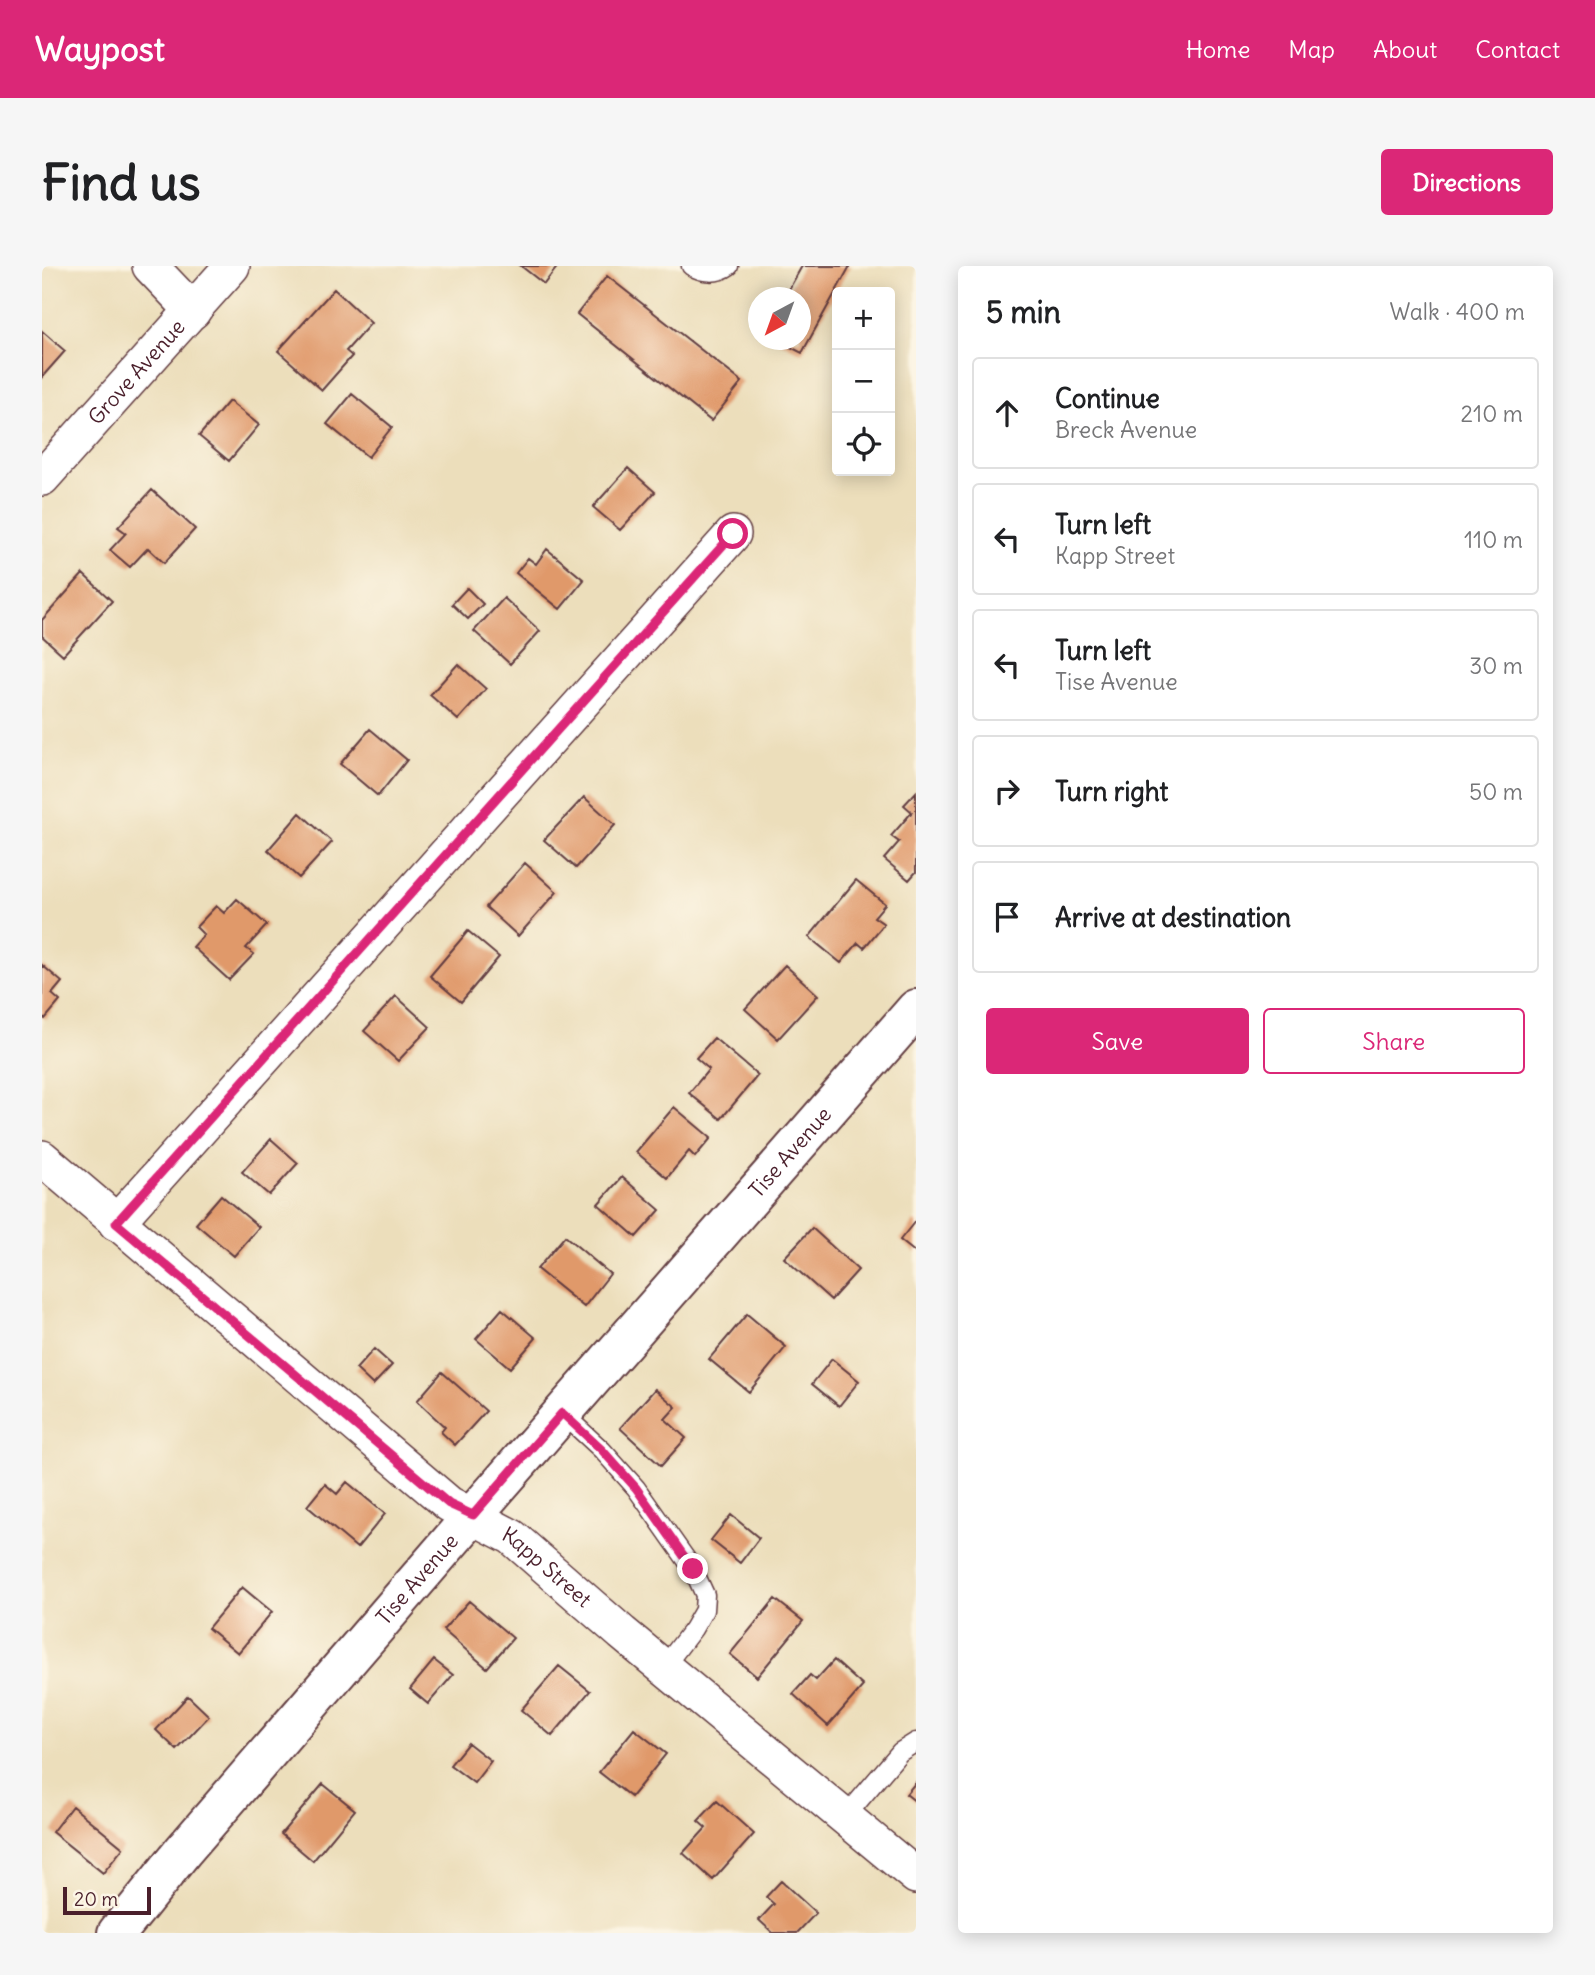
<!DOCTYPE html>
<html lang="en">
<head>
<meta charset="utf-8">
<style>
	:root { --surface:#fff; --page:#f6f6f6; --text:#202124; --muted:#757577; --line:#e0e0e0; --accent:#db2777 }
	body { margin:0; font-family:Delius,sans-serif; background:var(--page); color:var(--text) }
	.controls { position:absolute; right:21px; top:21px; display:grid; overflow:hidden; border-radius:7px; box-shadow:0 4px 18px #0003 }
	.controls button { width:63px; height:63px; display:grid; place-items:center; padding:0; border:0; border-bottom:2px solid var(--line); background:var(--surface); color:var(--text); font:35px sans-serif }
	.compass { position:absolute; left:706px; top:21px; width:63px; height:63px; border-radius:50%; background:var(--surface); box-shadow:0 4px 18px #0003; rotate:221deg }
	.scale { position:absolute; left:21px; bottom:18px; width:88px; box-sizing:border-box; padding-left:7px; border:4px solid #4a1f2b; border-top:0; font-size:19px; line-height:24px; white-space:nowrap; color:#4a1f2b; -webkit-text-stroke:5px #fcf5e5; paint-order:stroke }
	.stop { position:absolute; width:21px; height:21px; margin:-16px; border:5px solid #db2777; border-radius:50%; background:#fff }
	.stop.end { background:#db2777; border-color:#fff; box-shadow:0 2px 7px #0008 }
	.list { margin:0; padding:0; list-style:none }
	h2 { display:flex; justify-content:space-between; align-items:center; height:91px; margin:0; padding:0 28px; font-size:30px }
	h2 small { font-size:23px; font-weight:400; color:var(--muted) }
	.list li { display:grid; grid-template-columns:46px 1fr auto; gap:21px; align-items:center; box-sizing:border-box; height:112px; margin:0 14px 14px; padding:0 14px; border:2px solid var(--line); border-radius:7px }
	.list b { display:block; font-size:26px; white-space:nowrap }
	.list p { margin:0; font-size:23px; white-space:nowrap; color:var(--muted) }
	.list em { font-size:23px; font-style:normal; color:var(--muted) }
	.actions { display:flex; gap:14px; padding:21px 28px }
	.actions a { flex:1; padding:16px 0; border:2px solid var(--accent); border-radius:7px; text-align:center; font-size:24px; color:var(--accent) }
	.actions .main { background:var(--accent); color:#fff }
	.icon { flex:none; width:38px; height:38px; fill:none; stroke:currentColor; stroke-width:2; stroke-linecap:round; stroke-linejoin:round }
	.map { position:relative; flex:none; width:874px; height:1667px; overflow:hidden; border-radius:7px }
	header { display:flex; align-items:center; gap:42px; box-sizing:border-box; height:98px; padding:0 35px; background:var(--accent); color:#fff }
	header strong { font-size:33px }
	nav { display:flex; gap:38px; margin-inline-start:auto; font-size:24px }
	.intro { display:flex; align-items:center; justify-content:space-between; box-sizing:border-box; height:168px; padding:0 42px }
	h1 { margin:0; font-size:49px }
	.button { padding:18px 32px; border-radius:7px; background:var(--accent); color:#fff; font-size:24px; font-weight:700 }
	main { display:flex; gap:42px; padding:0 42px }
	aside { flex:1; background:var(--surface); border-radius:7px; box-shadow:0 4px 18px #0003 }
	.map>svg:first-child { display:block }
</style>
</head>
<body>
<header>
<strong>Waypost</strong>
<nav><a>Home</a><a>Map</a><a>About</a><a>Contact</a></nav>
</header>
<div class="intro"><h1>Find us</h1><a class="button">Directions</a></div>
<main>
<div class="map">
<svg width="874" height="1667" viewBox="0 0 874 1667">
	<rect width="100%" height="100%" fill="#fcf5e5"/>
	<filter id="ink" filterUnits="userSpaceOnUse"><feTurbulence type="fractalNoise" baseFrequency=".0143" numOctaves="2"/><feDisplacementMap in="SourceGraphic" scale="14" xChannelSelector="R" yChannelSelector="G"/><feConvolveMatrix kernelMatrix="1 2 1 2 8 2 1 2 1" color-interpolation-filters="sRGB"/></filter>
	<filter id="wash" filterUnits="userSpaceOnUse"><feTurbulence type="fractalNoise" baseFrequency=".00686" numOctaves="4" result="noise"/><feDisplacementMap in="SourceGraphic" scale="28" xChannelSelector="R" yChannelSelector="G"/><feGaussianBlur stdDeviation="1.57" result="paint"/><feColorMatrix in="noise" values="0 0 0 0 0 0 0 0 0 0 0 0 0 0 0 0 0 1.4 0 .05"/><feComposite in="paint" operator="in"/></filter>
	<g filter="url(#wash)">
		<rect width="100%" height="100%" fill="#ecdebb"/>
		<g id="blocks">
			<path fill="#e0996a" d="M 479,0 L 516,0 L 502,18 Z
				M 760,0 L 808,0 L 760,87 L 735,74 L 758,74 L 758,32 L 742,32 Z
				M 565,10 L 700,116 L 669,155 L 535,48 Z
				M 292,23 L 329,57 L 304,85 L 310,90 L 280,124 L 236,85 Z
				M 0,65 L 23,85 L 0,111 Z
				M 310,128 L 350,161 L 326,191 L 285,158 Z
				M 187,135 L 217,159 L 187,195 L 157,170 Z
				M 586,202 L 613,226 L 578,264 L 551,241 Z
				M 110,224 L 153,263 L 122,297 L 106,282 L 88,301 L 68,284 L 84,267 L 76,261 Z
				M 505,283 L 542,314 L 518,343 L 474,307 L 486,292 L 494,298 Z
				M 41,308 L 70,335 L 21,389 L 0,370 L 0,354 Z
				M 425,322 L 441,338 L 426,353 L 410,338 Z
				M 462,332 L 498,365 L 468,398 L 432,365 Z
				M 416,398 L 444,423 L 416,454 L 388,429 Z
				M 328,463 L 365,494 L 336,530 L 298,498 Z
				M 874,526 L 874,606 L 867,614 L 842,593 L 857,576 L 849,570 L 870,546 L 862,539 Z
				M 542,531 L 573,559 L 534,602 L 502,574 Z
				M 258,547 L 290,576 L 257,612 L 226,584 Z
				M 483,597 L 515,626 L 476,670 L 444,641 Z
				M 814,614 L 843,638 L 832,651 L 842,658 L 822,682 L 816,677 L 799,697 L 767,671 Z
				M 195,633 L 225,659 L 204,682 L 212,688 L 187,714 L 151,681 L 162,669 L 154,661 L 174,640 L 182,647 Z
				M 426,665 L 457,691 L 419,736 L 388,710 Z
				M 0,699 L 20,716 L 10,728 L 18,735 L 3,753 L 0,750 Z
				M 743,699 L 776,729 L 736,773 L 703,743 Z
				M 354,730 L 388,761 L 356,795 L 322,765 Z
				M 672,772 L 716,809 L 679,853 L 647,827 L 667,803 L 654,792 Z
				M 632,841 L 669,872 L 653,891 L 647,885 L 625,912 L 594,886 Z
				M 229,873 L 256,897 L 227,929 L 200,906 Z
				M 580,911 L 618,944 L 594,971 L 556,938 Z
				M 179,929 L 217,961 L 192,990 L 154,958 Z
				M 874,954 L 874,987 L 858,974 Z
				M 770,962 L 816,1004 L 789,1034 L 742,992 Z
				M 523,970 L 568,1008 L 542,1041 L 495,1003 Z
				M 460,1043 L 494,1072 L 468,1102 L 434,1073 Z
				M 705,1048 L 744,1081 L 707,1126 L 667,1093 Z
				M 332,1083 L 350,1099 L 331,1119 L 314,1103 Z
				M 790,1093 L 817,1115 L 797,1140 L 770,1118 Z
				M 400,1106 L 444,1145 L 413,1179 L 399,1166 L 403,1161 L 375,1135 Z
				M 613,1123 L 634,1141 L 623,1153 L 644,1172 L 619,1200 L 578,1162 Z
				M 305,1216 L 343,1248 L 315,1282 L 265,1240 L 283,1218 L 295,1228 Z
				M 689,1249 L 717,1272 L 698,1297 L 669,1274 Z
				M 200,1321 L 230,1346 L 196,1387 L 166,1362 Z
				M 733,1333 L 761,1355 L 715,1411 L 688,1388 Z
				M 427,1335 L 471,1372 L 445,1402 L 401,1364 Z
				M 392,1394 L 411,1409 L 386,1438 L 368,1423 Z
				M 792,1394 L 821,1420 L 786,1460 L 751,1428 L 768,1409 L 774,1414 Z
				M 517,1400 L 548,1425 L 510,1470 L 479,1444 Z
				M 146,1430 L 167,1450 L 135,1484 L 114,1464 Z
				M 592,1463 L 624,1488 L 589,1531 L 557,1506 Z
				M 426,1477 L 449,1495 L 432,1517 L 408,1499 Z
				M 874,1516 L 874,1536 L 864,1528 Z
				M 281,1518 L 313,1544 L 271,1595 L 239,1568 Z
				M 675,1535 L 712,1568 L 671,1614 L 641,1587 L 664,1562 L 656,1555 Z
				M 30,1540 L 81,1582 L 61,1607 L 10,1566 Z
				M 739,1615 L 774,1647 L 755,1667 L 731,1667 L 717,1654 L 732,1638 L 724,1631 Z"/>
		</g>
	</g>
	<g filter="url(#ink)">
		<use href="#blocks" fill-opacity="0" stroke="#623c41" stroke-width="2"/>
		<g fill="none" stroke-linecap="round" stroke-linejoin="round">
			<defs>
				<path id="service" d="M 649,0 C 660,7 676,8 687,0
					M 520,1147 L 560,1184 L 594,1222 L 651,1303 L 663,1329 L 662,1344 L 651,1363 L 622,1401
					M 803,1551 L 858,1486 L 874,1476"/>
				<g id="minor">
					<path d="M 108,0 L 151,45"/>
					<path id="s1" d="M 0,212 L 190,0"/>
					<path id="s2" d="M 0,892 L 407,1238 L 470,1271 L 580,1367 L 874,1610"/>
					<path d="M 74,957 L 691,268"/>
				</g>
				<g id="tertiary">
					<path id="s3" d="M 75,1667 L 141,1585 L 431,1249 L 874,743"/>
				</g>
			</defs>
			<use href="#service" stroke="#623c41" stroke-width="21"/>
			<use href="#minor" stroke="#623c41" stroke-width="38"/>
			<use href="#tertiary" stroke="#623c41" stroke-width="42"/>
			<use href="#service" stroke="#fff" stroke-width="18"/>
			<use href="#minor" stroke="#fff" stroke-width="35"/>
			<use href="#tertiary" stroke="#fff" stroke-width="38"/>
		</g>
	</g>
	<g fill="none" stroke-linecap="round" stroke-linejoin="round" filter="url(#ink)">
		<path stroke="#db2777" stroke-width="9" d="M 651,1303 L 594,1222 L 560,1184 L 520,1147 L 431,1249 L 407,1238 L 74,957 L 691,268"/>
	</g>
	<g text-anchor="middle" stroke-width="5" stroke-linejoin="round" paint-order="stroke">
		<g font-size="21" fill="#4a1f2b" stroke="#fcf5e5">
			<text dy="7" stroke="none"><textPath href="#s1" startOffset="142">Grove Avenue</textPath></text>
			<text dy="7" stroke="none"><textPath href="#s3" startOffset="1031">Tise Avenue</textPath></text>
			<text dy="7" stroke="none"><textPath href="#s2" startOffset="651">Kapp Street</textPath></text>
			<text dy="7" stroke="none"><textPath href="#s3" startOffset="464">Tise Avenue</textPath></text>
		</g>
	</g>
</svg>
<div class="controls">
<button>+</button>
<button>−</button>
<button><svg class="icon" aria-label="locate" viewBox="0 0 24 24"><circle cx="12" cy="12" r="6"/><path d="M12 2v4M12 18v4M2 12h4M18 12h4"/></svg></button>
</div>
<svg class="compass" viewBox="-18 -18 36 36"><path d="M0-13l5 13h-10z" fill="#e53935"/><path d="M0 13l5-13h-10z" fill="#757577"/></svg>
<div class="scale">20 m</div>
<div class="stop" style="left:691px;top:268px"></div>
<div class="stop end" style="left:651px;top:1303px"></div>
</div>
<aside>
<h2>5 min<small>Walk · 400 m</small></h2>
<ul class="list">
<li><svg class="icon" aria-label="ahead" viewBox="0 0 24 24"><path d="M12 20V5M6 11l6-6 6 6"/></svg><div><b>Continue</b><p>Breck Avenue</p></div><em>210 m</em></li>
<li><svg class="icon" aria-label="left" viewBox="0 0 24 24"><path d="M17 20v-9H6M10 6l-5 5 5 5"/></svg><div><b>Turn left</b><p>Kapp Street</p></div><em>110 m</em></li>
<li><svg class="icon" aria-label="left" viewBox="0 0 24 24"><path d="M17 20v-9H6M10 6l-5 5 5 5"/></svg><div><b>Turn left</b><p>Tise Avenue</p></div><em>30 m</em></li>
<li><svg class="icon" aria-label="right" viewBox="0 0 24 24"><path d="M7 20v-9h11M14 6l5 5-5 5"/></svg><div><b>Turn right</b></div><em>50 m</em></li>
<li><svg class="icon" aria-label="arrive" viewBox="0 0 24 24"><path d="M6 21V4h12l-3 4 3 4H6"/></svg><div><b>Arrive at destination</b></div></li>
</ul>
<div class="actions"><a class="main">Save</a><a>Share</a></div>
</aside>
</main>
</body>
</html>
